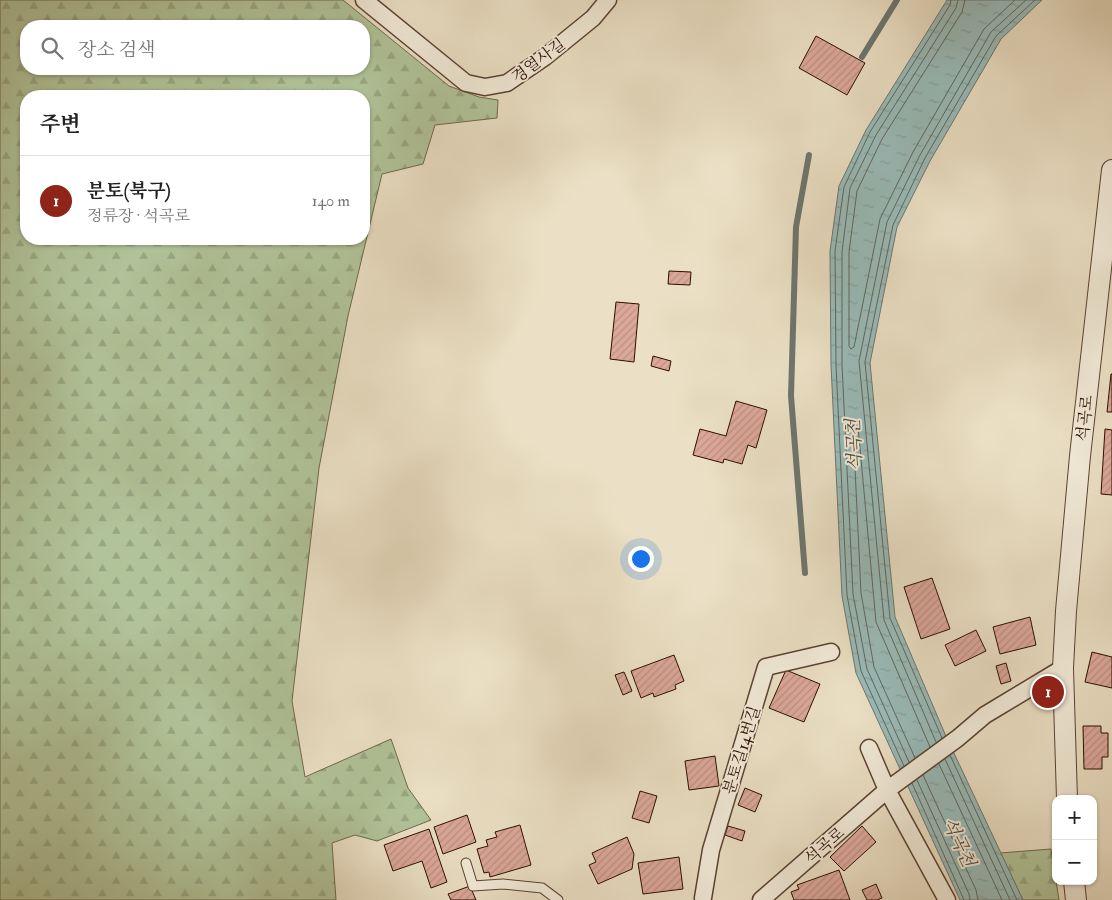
<!DOCTYPE html>
<html lang="ko">
<head>
<meta charset="utf-8">
<style>
	:root { --surface:#fff; --page:#f2f2f2; --text:#222; --muted:#767676; --line:#e0e0e0; --accent:#8f2418 }
	body { margin:0; font-family:"IM FELL Double Pica","Noto Serif KR",serif; background:var(--page); color:var(--text) }
	.controls { position:absolute; right:15px; bottom:15px; display:grid; overflow:hidden; border-radius:10px; box-shadow:0 1px 4px #0004 }
	.controls button { width:45px; height:45px; display:grid; place-items:center; padding:0; border:0; border-bottom:1px solid var(--line); background:var(--surface); color:var(--text); font:25px sans-serif }
	.you { position:absolute; left:640px; top:558px; width:18px; height:18px; margin:-12px; border:4px solid #fff; border-radius:50%; background:#1a73e8; box-shadow:0 0 0 8px #1a73e833 }
	.badge { display:grid; place-items:center; width:32px; height:32px; border-radius:50%; background:var(--accent); color:#fff; font-size:16px; font-weight:700 }
	.pin { position:absolute; translate:-50% -50%; border:2px solid #fff; box-shadow:0 1px 5px #0006 }
	.list { margin:0; padding:0; list-style:none }
	h2 { display:flex; justify-content:space-between; align-items:center; height:65px; margin:0; padding:0 20px; font-size:21px }
	h2 small { font-size:16px; font-weight:400; color:var(--muted) }
	.list li { display:grid; grid-template-columns:32px 1fr auto; gap:15px; align-items:center; box-sizing:border-box; height:90px; padding:0 20px; border-top:1px solid var(--line) }
	.list b { display:block; font-size:19px; white-space:nowrap }
	.list p { margin:0; font-size:16px; white-space:nowrap; color:var(--muted) }
	.list em { font-size:16px; font-style:normal; color:var(--muted) }
	.icon { flex:none; width:28px; height:28px; fill:none; stroke:currentColor; stroke-width:2; stroke-linecap:round; stroke-linejoin:round }
	.map { position:relative; flex:none; width:1112px; height:900px; overflow:hidden }
	.search { position:absolute; background:var(--surface); box-shadow:0 1px 4px #0004; left:20px; top:20px; width:350px; height:55px; display:flex; align-items:center; gap:12px; box-sizing:border-box; padding:0 18px; border-radius:20px; color:var(--muted); font-size:19px }
	.panel { position:absolute; background:var(--surface); box-shadow:0 1px 4px #0004; left:20px; top:90px; width:350px; height:155px; border-radius:20px }
	.map>svg:first-child { display:block }
</style>
</head>
<body>
<div class="map">
<svg width="1112" height="900" viewBox="0 0 1112 900">
	<defs>
		<pattern id="forest-firs" width="22" height="20" patternUnits="userSpaceOnUse" patternTransform="scale(1.25)"><rect width="22" height="20" fill="#b1c399"/><path d="M5 1l3.5 6h-7zM16 11l3.5 6h-7z" fill="#98a682"/></pattern>
		<pattern id="water-ripples" width="26" height="14" patternUnits="userSpaceOnUse" patternTransform="scale(1.25)"><rect width="26" height="14" fill="#99bcba"/><path d="M2 4q2-2 4 0t4 0M15 11q2-2 4 0t4 0" fill="none" stroke="#84a09e"/></pattern>
		<pattern id="building-hatch" width="6" height="6" patternUnits="userSpaceOnUse" patternTransform="scale(1.25)"><rect width="6" height="6" fill="#dca89b"/><path d="M-1 1l2-2M0 6l6-6M5 7l2-2" fill="none" stroke="#bd8f84"/></pattern>
	</defs>
	<rect width="100%" height="100%" fill="#ebe0c5"/>
	<filter id="stains"><feTurbulence type="fractalNoise" baseFrequency=".004" numOctaves="4"/><feColorMatrix values="0 0 0 0 .2 0 0 0 0 .09 0 0 0 0 .02 0 0 0 .5 -.17"/></filter>
	<radialGradient id="worn" r=".72"><stop offset=".6" stop-color="#630" stop-opacity="0"/><stop offset="1" stop-color="#630" stop-opacity=".3"/></radialGradient>
	<path fill="url(#forest-firs)" stroke="#6e684d" fill-rule="evenodd" d="M 0,0 L 343,0 L 449,86 L 479,97 L 498,100 L 497,118 L 435,125 L 423,164 L 382,174 L 348,316 L 319,468 L 292,701 L 305,777 L 391,739 L 408,788 L 431,820 L 377,841 L 355,835 L 332,843 L 336,900 L 0,900 ZM 26,26 L 364,26 L 364,69 L 26,69 ZM 26,96 L 364,96 L 364,239 L 26,239 Z
		M 1051,849 L 1059,900 L 1023,900 L 1000,853 Z"/>
	<path fill="url(#water-ripples)" stroke="#6d7670" d="M 947,0 L 1042,0 L 1001,39 L 930,161 L 897,227 L 870,363 L 895,617 L 945,734 L 1023,900 L 960,900 L 856,673 L 842,596 L 831,365 L 830,251 L 839,186 L 866,130 Z"/>
	<g fill="none" stroke-linecap="round" stroke-linejoin="round">
		<path stroke="#62655e" stroke-width="1" d="M 965,0 L 962,12 L 882,139 L 857,191 L 849,252 L 849,346 L 851,349 L 854,347 L 880,219 L 913,152 L 984,29 L 1015,0
			M 942,738 L 890,618 L 865,362 L 893,225 L 925,158 L 996,36 L 1035,0
			M 936,742 L 884,620 L 859,361 L 887,222 L 920,155 L 991,32 L 1026,0
			M 950,755 L 1017,900
			M 915,758 L 874,667 L 861,593 L 853,427 L 854,424 L 858,426 L 876,622 L 930,747
			M 945,759 L 1010,900
			M 909,762 L 867,669 L 853,594 L 842,365 L 842,252 L 850,188 L 876,135 L 956,8 L 958,0
			M 939,764 L 1002,900
			M 904,766 L 861,671 L 847,595 L 836,365 L 835,251 L 844,187 L 870,132 L 950,5 L 951,0
			M 923,775 L 976,890 L 978,900
			M 917,780 L 969,894 L 970,900
			M 912,783 L 964,900"/>
		<path stroke="#6d7670" stroke-width="6" d="M 862,57 L 897,0
			M 805,573 L 791,396 L 796,227 L 809,155"/>
	</g>
	<path fill="url(#building-hatch)" stroke="#2b0e01" d="M 816,36 L 865,63 L 847,95 L 799,68 Z
		M 669,271 L 691,272 L 690,285 L 668,284 Z
		M 616,302 L 639,304 L 634,362 L 610,359 Z
		M 653,356 L 671,361 L 669,371 L 651,366 Z
		M 1111,374 L 1112,374 L 1112,412 L 1107,412 Z
		M 736,401 L 767,410 L 756,448 L 748,445 L 742,464 L 724,459 L 723,463 L 693,455 L 700,429 L 726,436 Z
		M 1105,429 L 1112,430 L 1112,495 L 1101,494 Z
		M 932,578 L 950,629 L 921,639 L 904,587 Z
		M 1030,617 L 1036,645 L 1000,654 L 993,627 Z
		M 976,630 L 986,651 L 955,666 L 945,645 Z
		M 1092,652 L 1112,657 L 1112,688 L 1085,682 Z
		M 674,655 L 684,681 L 675,685 L 676,689 L 654,697 L 653,693 L 641,698 L 631,671 Z
		M 1006,663 L 1011,681 L 1001,684 L 996,666 Z
		M 786,670 L 820,684 L 804,722 L 769,708 Z
		M 624,672 L 632,691 L 623,695 L 615,675 Z
		M 1083,726 L 1101,726 L 1101,733 L 1108,733 L 1108,757 L 1102,757 L 1102,769 L 1084,769 Z
		M 715,756 L 719,786 L 689,790 L 685,761 Z
		M 745,788 L 762,795 L 755,812 L 738,805 Z
		M 640,791 L 657,796 L 649,823 L 632,818 Z
		M 467,815 L 476,842 L 443,854 L 434,827 Z
		M 520,825 L 531,865 L 490,877 L 489,872 L 484,873 L 477,849 L 488,846 L 486,840 L 497,837 L 495,832 Z
		M 728,826 L 745,831 L 742,841 L 725,835 Z
		M 862,826 L 876,842 L 844,871 L 830,857 Z
		M 429,829 L 447,882 L 431,888 L 422,861 L 393,871 L 384,845 Z
		M 627,837 L 634,854 L 632,869 L 598,884 L 589,865 L 596,862 L 592,853 Z
		M 679,857 L 683,889 L 643,894 L 638,863 Z
		M 839,870 L 850,900 L 794,900 L 791,892 L 799,889 L 797,885 Z
		M 876,884 L 882,898 L 877,900 L 867,900 L 862,890 Z
		M 470,886 L 476,900 L 451,900 L 448,894 Z"/>
	<g fill="none" stroke-linecap="round" stroke-linejoin="round">
		<defs>
			<path id="service" d="M 466,863 L 473,886 L 503,884 L 542,888 L 558,900"/>
			<path id="minor" d="M 364,0 L 466,83 L 485,87 L 507,83 L 545,57 L 593,18 L 608,0
				M 869,748 L 887,790 L 947,900
				M 703,898 L 711,850 L 766,667 L 831,652
				M 761,900 L 887,790 L 958,738 L 985,715 L 1063,668"/>
			<path id="tertiary" d="M 1067,799 L 1063,668 L 1066,611 L 1080,456 L 1112,170
				M 1074,881 L 1076,900"/>
		</defs>
		<use href="#service" stroke="#5b4232" stroke-width="11"/>
		<use href="#minor" stroke="#5b4232" stroke-width="19"/>
		<use href="#tertiary" stroke="#5b4232" stroke-width="22"/>
		<use href="#service" stroke="#f2ebd9" stroke-width="9"/>
		<use href="#minor" stroke="#f2ebd9" stroke-width="16"/>
		<use href="#tertiary" stroke="#f2ebd9" stroke-width="20"/>
	</g>
	<g text-anchor="middle" stroke-width="4" stroke-linejoin="round" paint-order="stroke">
		<g font-size="16" fill="#2b0e01" stroke="#f2ebd9">
			<text transform="translate(538 60) rotate(-37)" y="6">경열사길</text>
			<text transform="translate(1084 418) rotate(-84)" y="6">석곡로</text>
			<text transform="translate(741 750) rotate(-73)" y="6">분토길14번길</text>
			<text transform="translate(824 845) rotate(-41)" y="6">석곡로</text>
		</g>
		<g font-size="18" font-style="italic" fill="#524b42" stroke="#f2ebd9">
			<text transform="translate(854 445) rotate(-93)" y="6">석곡천</text>
			<text transform="translate(959 842) rotate(65)" y="6">석곡천</text>
		</g>
	</g>
	<rect width="100%" height="100%" filter="url(#stains)"/>
	<rect width="100%" height="100%" fill="url(#worn)"/>
</svg>
<div class="controls">
<button>+</button>
<button>−</button>
</div>
<div class="you"></div>
<div class="pin badge" style="left:1048px;top:692px">1</div>
<div class="search"><svg class="icon" aria-label="search" viewBox="0 0 24 24"><circle cx="10" cy="10" r="6"/><path d="M15 15l6 6"/></svg>장소 검색</div>
<section class="panel">
<h2>주변<small></small></h2>
<ul class="list">
<li><span class="badge">1</span><div><b>분토(북구)</b><p>정류장 · 석곡로</p></div><em>140 m</em></li>
</ul>
</section>
</div>
</body>
</html>
